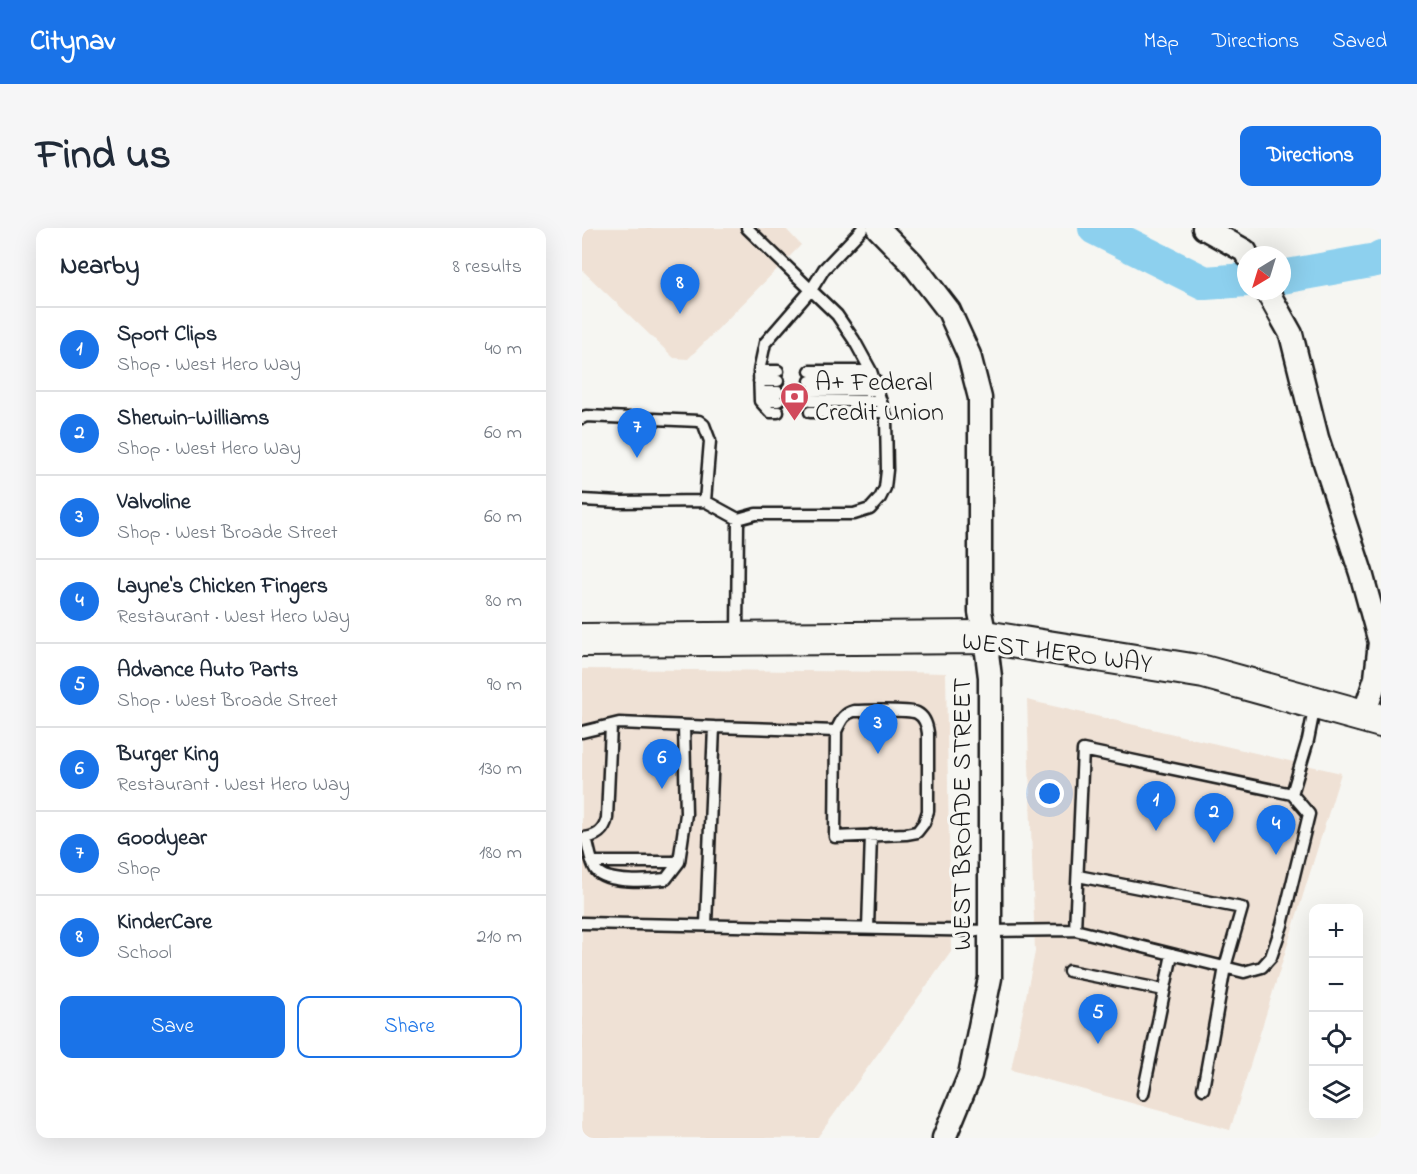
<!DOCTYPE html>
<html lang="en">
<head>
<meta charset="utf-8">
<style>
	:root { --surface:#fff; --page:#f6f6f7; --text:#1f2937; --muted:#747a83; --line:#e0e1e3; --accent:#1a73e8 }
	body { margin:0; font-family:"Indie Flower",sans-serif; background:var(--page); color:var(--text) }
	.controls { position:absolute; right:18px; bottom:18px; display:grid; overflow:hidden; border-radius:12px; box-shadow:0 6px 24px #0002 }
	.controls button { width:54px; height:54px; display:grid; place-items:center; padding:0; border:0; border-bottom:2px solid var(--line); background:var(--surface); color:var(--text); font:30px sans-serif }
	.compass { position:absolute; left:655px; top:18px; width:54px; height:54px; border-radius:50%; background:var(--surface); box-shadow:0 6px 24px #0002; rotate:218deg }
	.you { position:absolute; left:468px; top:566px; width:21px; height:21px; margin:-15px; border:4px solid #fff; border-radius:50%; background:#1a73e8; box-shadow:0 0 0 9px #1a73e833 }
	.badge { display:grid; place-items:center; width:39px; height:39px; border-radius:50%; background:var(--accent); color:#fff; font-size:20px; font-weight:700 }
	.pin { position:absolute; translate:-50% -50px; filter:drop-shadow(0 2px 3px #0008) }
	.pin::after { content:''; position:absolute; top:32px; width:21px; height:18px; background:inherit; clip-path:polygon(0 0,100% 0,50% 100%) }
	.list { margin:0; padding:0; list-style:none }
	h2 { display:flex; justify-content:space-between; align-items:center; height:78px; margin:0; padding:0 24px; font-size:26px }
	h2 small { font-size:20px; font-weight:400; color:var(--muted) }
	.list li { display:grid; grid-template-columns:39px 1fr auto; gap:18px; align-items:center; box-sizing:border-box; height:84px; padding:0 24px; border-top:2px solid var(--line) }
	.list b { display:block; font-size:22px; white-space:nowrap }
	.list p { margin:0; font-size:20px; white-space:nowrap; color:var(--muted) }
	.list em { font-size:20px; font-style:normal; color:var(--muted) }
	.actions { display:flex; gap:12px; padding:18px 24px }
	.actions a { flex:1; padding:14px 0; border:2px solid var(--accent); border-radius:12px; text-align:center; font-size:21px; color:var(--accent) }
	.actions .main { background:var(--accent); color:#fff }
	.icon { flex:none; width:33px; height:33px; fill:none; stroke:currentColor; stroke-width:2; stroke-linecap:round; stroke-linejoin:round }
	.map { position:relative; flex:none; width:799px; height:910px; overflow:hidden; border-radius:12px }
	header { display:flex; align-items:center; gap:36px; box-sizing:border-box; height:84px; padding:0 30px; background:var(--accent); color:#fff }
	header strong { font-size:28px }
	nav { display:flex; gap:33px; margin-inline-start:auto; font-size:21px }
	.intro { display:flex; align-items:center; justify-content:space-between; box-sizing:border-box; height:144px; padding:0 36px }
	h1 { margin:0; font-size:42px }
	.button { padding:15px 27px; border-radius:12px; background:var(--accent); color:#fff; font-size:21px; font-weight:700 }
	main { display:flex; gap:36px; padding:0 36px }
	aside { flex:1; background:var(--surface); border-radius:12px; box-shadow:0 6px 24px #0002 }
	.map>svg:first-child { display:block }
</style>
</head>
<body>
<header>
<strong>Citynav</strong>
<nav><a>Map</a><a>Directions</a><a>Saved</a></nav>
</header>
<div class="intro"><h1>Find us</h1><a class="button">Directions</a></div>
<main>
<aside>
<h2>Nearby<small>8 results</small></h2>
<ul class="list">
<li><span class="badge">1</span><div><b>Sport Clips</b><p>Shop · West Hero Way</p></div><em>40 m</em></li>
<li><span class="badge">2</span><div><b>Sherwin-Williams</b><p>Shop · West Hero Way</p></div><em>60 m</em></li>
<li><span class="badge">3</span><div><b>Valvoline</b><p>Shop · West Broade Street</p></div><em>60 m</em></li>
<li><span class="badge">4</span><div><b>Layne's Chicken Fingers</b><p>Restaurant · West Hero Way</p></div><em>80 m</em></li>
<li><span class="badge">5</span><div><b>Advance Auto Parts</b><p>Shop · West Broade Street</p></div><em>90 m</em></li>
<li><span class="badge">6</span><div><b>Burger King</b><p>Restaurant · West Hero Way</p></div><em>130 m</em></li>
<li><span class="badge">7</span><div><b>Goodyear</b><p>Shop</p></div><em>180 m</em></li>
<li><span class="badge">8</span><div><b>KinderCare</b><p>School</p></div><em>210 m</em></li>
</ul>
<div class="actions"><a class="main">Save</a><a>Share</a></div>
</aside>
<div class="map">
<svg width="799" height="910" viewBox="0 0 799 910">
	<rect width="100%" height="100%" fill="#f6f6f2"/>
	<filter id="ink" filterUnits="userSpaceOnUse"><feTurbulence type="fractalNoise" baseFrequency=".0167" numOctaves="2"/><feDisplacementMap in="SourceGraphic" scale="12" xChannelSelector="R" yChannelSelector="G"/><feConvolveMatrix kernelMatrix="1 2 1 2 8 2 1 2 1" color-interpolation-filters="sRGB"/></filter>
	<g filter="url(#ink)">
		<path fill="#efe1d5" d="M 0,0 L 203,0 L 219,17 L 106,131 L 92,130 L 0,42 Z
			M 0,441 L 320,444 L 364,445 L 369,724 L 235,910 L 0,910 Z
			M 445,472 L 759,545 L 648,902 L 429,842 L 453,724 Z"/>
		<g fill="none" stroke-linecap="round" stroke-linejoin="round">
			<path stroke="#8dd0ee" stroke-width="34" d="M 513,0 L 623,55 L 664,52
				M 700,49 L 794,32 L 799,29"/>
			<defs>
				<path id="lane" d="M 165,0 L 229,62 L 183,115 L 177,143 L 178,173 L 188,184 L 196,184
					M 177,143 L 196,143
					M 228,143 L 289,143
					M 177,153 L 196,153
					M 228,153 L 293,152
					M 228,163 L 295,162
					M 178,164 L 196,164
					M 178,173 L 196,173
					M 228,173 L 299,173
					M 228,184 L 302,184
					M 0,190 L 4,188 L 117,193 L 122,197 L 128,213 L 123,273
					M 0,272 L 38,274 L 123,273 L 156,291
					M 155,408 L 156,291 L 174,286 L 272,286 L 288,281 L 298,270 L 303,260 L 305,242 L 304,189 L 289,143 L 272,112 L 255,87 L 229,62 L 242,41 L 281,0
					M 132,499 L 254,503 C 259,493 261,486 272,483 C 286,483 325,481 335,485 C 343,489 345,497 346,505 L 346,583 L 342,595 L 335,604 L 324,606 L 253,609 L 254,503
					M 0,504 L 37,495 L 132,499 L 124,697
					M 710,566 L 726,512 L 733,477
					M 0,610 C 14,609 22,604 25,590 L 29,497
					M 4,610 C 7,619 8,633 14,642 C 25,656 67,653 84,651 L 97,634 L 104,586 L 102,498
					M 11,634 L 97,634
					M 496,648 L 660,680 L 643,739 L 621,861
					M 0,695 L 409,703 L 493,702 L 501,522 L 710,566 L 727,586 L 700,697 L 689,729 L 680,739 L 662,744 L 493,702
					M 286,700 L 289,607
					M 487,743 L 582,762
					M 561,866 L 590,726"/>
				<path id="street" d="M 296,0 L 330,35 L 367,83 L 387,127 L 398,170 L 398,384 L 403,409 L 408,449 L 408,750 L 388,847 L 362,910
					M 622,0 L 663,23 L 665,27
					M 685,63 L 709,106 L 735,210 L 779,345 L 798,414 L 794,450 L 782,487"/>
				<path id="secondary" d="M 0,412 L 403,409 L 622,444 L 799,493"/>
			</defs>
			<use href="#lane" stroke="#1c1c1c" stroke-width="15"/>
			<use href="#street" stroke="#1c1c1c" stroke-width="27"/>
			<use href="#secondary" stroke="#1c1c1c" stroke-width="36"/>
			<use href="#lane" stroke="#f6f6f2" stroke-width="10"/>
			<use href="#street" stroke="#f6f6f2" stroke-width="22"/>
			<use href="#secondary" stroke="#f6f6f2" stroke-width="32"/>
		</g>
	</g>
	<defs>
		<symbol id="bank-pin" viewBox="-11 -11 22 30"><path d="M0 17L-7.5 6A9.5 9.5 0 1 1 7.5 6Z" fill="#d1495b" stroke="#f6f6f2"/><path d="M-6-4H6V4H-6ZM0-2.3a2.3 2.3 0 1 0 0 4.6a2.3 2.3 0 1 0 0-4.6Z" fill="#fff"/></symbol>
	</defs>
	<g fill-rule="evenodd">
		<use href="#bank-pin" x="196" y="152" width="33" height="45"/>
	</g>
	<g text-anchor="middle" stroke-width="6" stroke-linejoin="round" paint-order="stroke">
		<g font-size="26" fill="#1c1c1c" stroke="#f6f6f2" text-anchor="start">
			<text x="233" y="162">A+ Federal<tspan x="233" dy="30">Credit Union</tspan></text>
		</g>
		<g font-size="26" fill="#1c1c1c" stroke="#f6f6f2">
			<text transform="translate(475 423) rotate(7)" y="9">WEST HERO WAY</text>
			<text transform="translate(379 586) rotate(-90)" y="9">WEST BROADE STREET</text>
		</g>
	</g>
</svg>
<div class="controls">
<button>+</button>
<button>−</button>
<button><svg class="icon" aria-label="locate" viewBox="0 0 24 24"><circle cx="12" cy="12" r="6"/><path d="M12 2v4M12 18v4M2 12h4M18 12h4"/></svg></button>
<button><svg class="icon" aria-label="layers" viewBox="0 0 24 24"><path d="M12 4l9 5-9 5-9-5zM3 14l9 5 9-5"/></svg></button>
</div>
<svg class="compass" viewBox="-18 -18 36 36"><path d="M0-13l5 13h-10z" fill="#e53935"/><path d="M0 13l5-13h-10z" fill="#747a83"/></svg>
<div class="you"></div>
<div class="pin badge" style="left:574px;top:603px">1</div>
<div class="pin badge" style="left:632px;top:615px">2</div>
<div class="pin badge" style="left:296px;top:526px">3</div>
<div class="pin badge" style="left:694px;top:627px">4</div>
<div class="pin badge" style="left:516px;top:816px">5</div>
<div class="pin badge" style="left:80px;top:561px">6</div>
<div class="pin badge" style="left:55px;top:230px">7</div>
<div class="pin badge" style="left:98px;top:86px">8</div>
</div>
</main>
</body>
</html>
